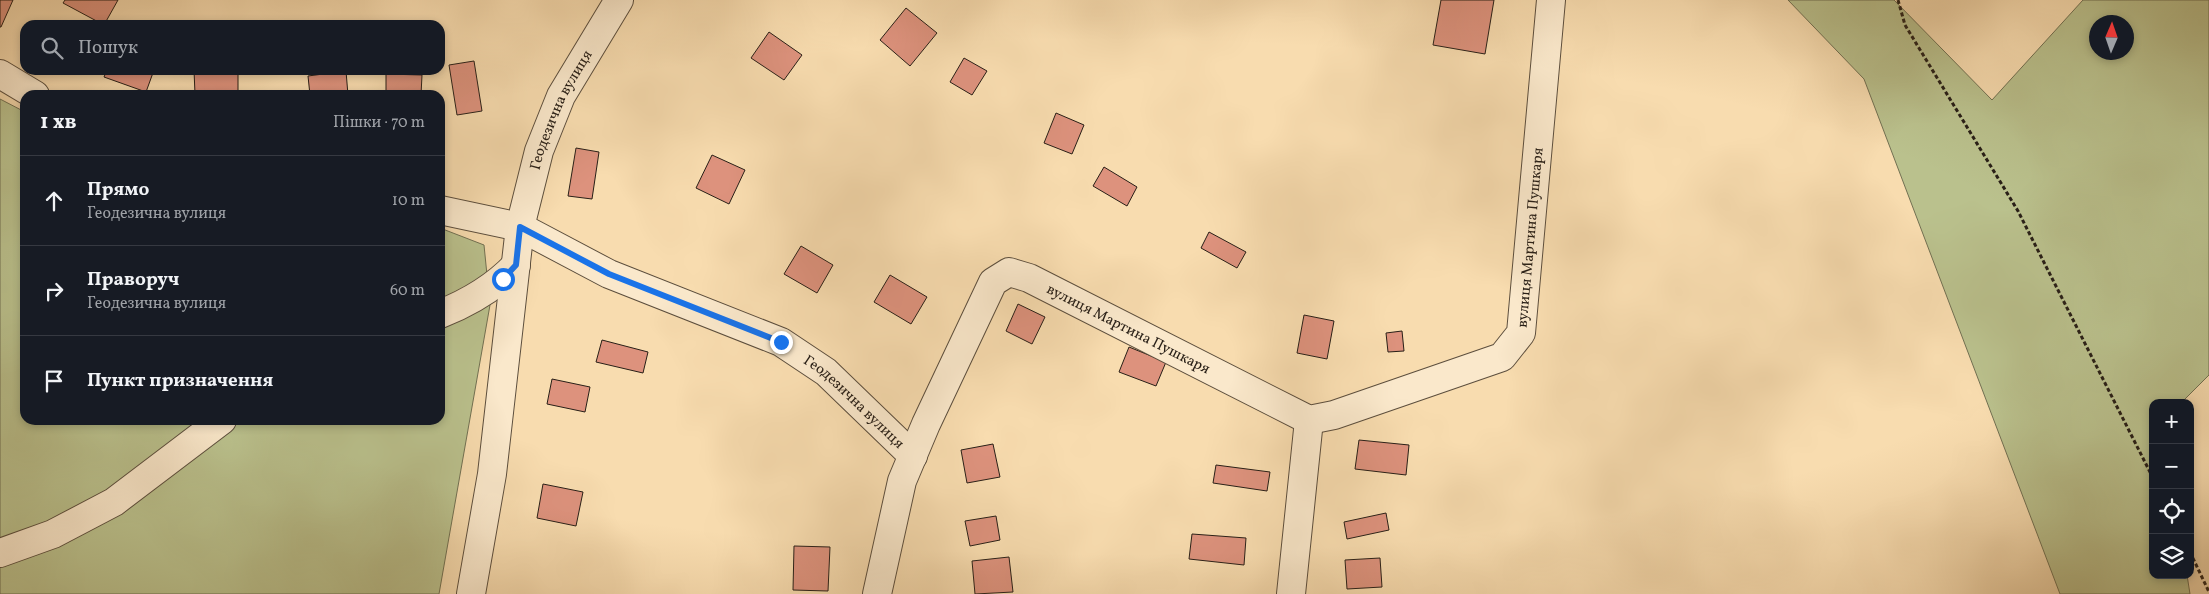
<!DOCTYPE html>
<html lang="uk">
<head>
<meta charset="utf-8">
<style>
	:root { --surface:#171b24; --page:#20242c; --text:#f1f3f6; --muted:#9ea1a6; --line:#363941 }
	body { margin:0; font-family:Vollkorn,serif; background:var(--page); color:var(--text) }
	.controls { position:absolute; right:15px; bottom:15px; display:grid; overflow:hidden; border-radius:10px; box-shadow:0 2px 8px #0003 }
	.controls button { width:45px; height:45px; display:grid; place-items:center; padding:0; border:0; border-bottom:1px solid var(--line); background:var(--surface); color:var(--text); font:25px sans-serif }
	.compass { position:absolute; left:2089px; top:15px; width:45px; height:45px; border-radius:50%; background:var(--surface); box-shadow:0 2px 8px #0003; rotate:2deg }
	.stop { position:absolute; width:15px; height:15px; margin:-11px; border:4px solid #1a73e8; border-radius:50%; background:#fff }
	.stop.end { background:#1a73e8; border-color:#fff; box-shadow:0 1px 5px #0008 }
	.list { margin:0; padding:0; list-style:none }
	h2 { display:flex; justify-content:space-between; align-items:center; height:65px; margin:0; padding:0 20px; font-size:21px }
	h2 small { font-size:16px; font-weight:400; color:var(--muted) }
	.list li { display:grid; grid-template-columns:32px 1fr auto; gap:15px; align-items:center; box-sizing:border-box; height:90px; padding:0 20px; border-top:1px solid var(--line) }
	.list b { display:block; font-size:19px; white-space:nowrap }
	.list p { margin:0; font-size:16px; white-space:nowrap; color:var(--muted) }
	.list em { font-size:16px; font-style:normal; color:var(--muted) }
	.icon { flex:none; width:28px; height:28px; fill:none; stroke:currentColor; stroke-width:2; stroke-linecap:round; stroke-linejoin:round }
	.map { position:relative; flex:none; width:2209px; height:594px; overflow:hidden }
	.search { position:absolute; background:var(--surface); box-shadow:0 2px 8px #0003; left:20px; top:20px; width:425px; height:55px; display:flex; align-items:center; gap:12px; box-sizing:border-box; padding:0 18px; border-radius:15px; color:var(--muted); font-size:19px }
	.panel { position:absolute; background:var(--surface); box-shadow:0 2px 8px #0003; left:20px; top:90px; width:425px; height:335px; border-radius:15px }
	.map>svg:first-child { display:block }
</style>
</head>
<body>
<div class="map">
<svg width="2209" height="594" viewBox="0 0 2209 594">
	<rect width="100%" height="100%" fill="#f8dcaf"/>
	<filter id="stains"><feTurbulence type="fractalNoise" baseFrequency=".004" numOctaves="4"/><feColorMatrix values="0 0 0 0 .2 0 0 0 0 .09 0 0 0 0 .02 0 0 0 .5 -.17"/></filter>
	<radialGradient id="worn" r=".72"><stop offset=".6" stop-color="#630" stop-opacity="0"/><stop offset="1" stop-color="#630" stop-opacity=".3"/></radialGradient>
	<path fill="#bac18d" stroke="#717052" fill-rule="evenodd" d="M 1788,0 L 1894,0 L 1992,100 L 2083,0 L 2209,0 L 2209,375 L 2181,403 L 2153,403 L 2153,575 L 2187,575 L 2190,594 L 2060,594 L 1864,79 ZM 2096,22 L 2126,22 L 2126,52 L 2096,52 Z
		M 0,99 L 25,112 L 25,420 L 440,420 L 440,228 L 484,245 L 490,305 L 439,594 L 0,594 Z"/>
	<path fill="#dd927d" stroke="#281f17" d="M 0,0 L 13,0 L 1,27 L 0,27 Z
		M 65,0 L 118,0 L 104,25 L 63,3 Z
		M 1441,0 L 1494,0 L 1485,54 L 1433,45 Z
		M 906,8 L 937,33 L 910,66 L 880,40 Z
		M 769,32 L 802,55 L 784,80 L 751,58 Z
		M 964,58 L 987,71 L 972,95 L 950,82 Z
		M 474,61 L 482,111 L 457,115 L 449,65 Z
		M 107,70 L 154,70 L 146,92 L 104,77 Z
		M 194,70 L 238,70 L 238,94 L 195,94 Z
		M 346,71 L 348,95 L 310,95 L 308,76 Z
		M 386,74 L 422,75 L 421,95 L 386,95 Z
		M 1056,113 L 1084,125 L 1072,154 L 1044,143 Z
		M 576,148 L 599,152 L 592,199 L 568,196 Z
		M 712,155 L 745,170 L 729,204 L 696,188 Z
		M 1104,167 L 1137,187 L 1127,206 L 1093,186 Z
		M 1209,232 L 1246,252 L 1237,268 L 1201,248 Z
		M 801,246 L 833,265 L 817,293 L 784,274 Z
		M 890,275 L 927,297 L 911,324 L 874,302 Z
		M 1018,304 L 1045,317 L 1032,344 L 1006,331 Z
		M 1304,315 L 1334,321 L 1327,359 L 1297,353 Z
		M 1402,331 L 1404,351 L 1388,352 L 1386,333 Z
		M 602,340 L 648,352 L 643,373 L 596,362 Z
		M 1129,347 L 1166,362 L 1156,386 L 1119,372 Z
		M 552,379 L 590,387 L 585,412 L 547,404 Z
		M 1359,440 L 1409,445 L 1406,475 L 1355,469 Z
		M 993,444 L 1000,477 L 967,483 L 961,450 Z
		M 1216,465 L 1270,472 L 1267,491 L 1213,483 Z
		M 543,484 L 583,492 L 576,526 L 537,518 Z
		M 1386,513 L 1389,530 L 1347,539 L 1344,522 Z
		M 996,516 L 1000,540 L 970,546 L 965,521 Z
		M 1192,534 L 1246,538 L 1244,565 L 1189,559 Z
		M 794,546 L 830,547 L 828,591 L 793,590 Z
		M 1009,557 L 1013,592 L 975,594 L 972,561 Z
		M 1380,558 L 1382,587 L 1347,589 L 1345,560 Z"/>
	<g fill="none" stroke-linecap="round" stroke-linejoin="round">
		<defs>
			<g id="minor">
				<path d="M 0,74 L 35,95"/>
				<path id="s1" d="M 440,210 L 520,227 L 609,274 L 781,342 L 826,372 L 913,456"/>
				<path d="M 440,314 C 468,303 495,287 516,265"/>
				<path d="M 0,553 L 53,534 L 114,502 L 222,420"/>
				<path id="s2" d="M 471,594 L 492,474 L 520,227 L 539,151 L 561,96 L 619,0"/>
				<path id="s3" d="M 877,594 L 902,481 L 926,424 L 993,282 L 1009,272 L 1029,278 L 1309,420 L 1334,415 L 1502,357 L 1521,333 L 1551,0"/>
				<path d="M 1291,594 L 1309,420"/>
			</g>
		</defs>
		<use href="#minor" stroke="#5c4e3d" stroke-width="30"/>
		<path stroke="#281f17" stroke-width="3" stroke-dasharray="4 2.5" stroke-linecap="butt" d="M 1898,0 L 1905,25 L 2018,211 L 2153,478
			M 2190,552 L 2209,592"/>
		<use href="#minor" stroke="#fae8cb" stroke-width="28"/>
	</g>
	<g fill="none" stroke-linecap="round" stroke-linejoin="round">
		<path stroke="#1a73e8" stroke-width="6" d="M 503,279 L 516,265 L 520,227 L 609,274 L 781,342"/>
	</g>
	<g text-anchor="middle" stroke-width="4" stroke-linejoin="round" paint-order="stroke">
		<g font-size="15" fill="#281f17" stroke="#fae8cb">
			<text dy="5" stroke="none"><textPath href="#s2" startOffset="495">Геодезична вулиця</textPath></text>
			<text dy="5" stroke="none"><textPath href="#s3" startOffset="1018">вулиця Мартина Пушкаря</textPath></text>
			<text dy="5" stroke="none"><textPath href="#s3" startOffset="486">вулиця Мартина Пушкаря</textPath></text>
			<text dy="5" stroke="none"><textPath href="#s1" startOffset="462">Геодезична вулиця</textPath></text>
		</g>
	</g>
	<rect width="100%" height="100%" filter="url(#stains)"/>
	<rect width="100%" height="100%" fill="url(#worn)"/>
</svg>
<div class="controls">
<button>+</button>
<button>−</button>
<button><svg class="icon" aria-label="locate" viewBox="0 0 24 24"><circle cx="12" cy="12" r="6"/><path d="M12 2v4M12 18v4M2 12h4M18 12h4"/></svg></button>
<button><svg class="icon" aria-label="layers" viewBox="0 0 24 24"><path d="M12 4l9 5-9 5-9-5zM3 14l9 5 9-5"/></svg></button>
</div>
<svg class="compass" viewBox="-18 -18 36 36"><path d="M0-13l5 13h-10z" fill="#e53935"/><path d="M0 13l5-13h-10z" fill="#9ea1a6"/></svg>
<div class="stop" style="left:503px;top:279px"></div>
<div class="stop end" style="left:781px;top:342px"></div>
<div class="search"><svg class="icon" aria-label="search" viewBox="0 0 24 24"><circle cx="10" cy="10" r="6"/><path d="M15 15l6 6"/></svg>Пошук</div>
<section class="panel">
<h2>1 хв<small>Пішки · 70 m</small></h2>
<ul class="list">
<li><svg class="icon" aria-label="ahead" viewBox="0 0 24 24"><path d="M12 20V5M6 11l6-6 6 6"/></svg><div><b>Прямо</b><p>Геодезична вулиця</p></div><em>10 m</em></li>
<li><svg class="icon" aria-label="right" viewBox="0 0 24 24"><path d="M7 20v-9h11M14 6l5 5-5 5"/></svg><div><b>Праворуч</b><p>Геодезична вулиця</p></div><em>60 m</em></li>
<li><svg class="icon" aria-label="arrive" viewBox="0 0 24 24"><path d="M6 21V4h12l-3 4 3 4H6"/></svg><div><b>Пункт призначення</b></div></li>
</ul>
</section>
</div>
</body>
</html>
